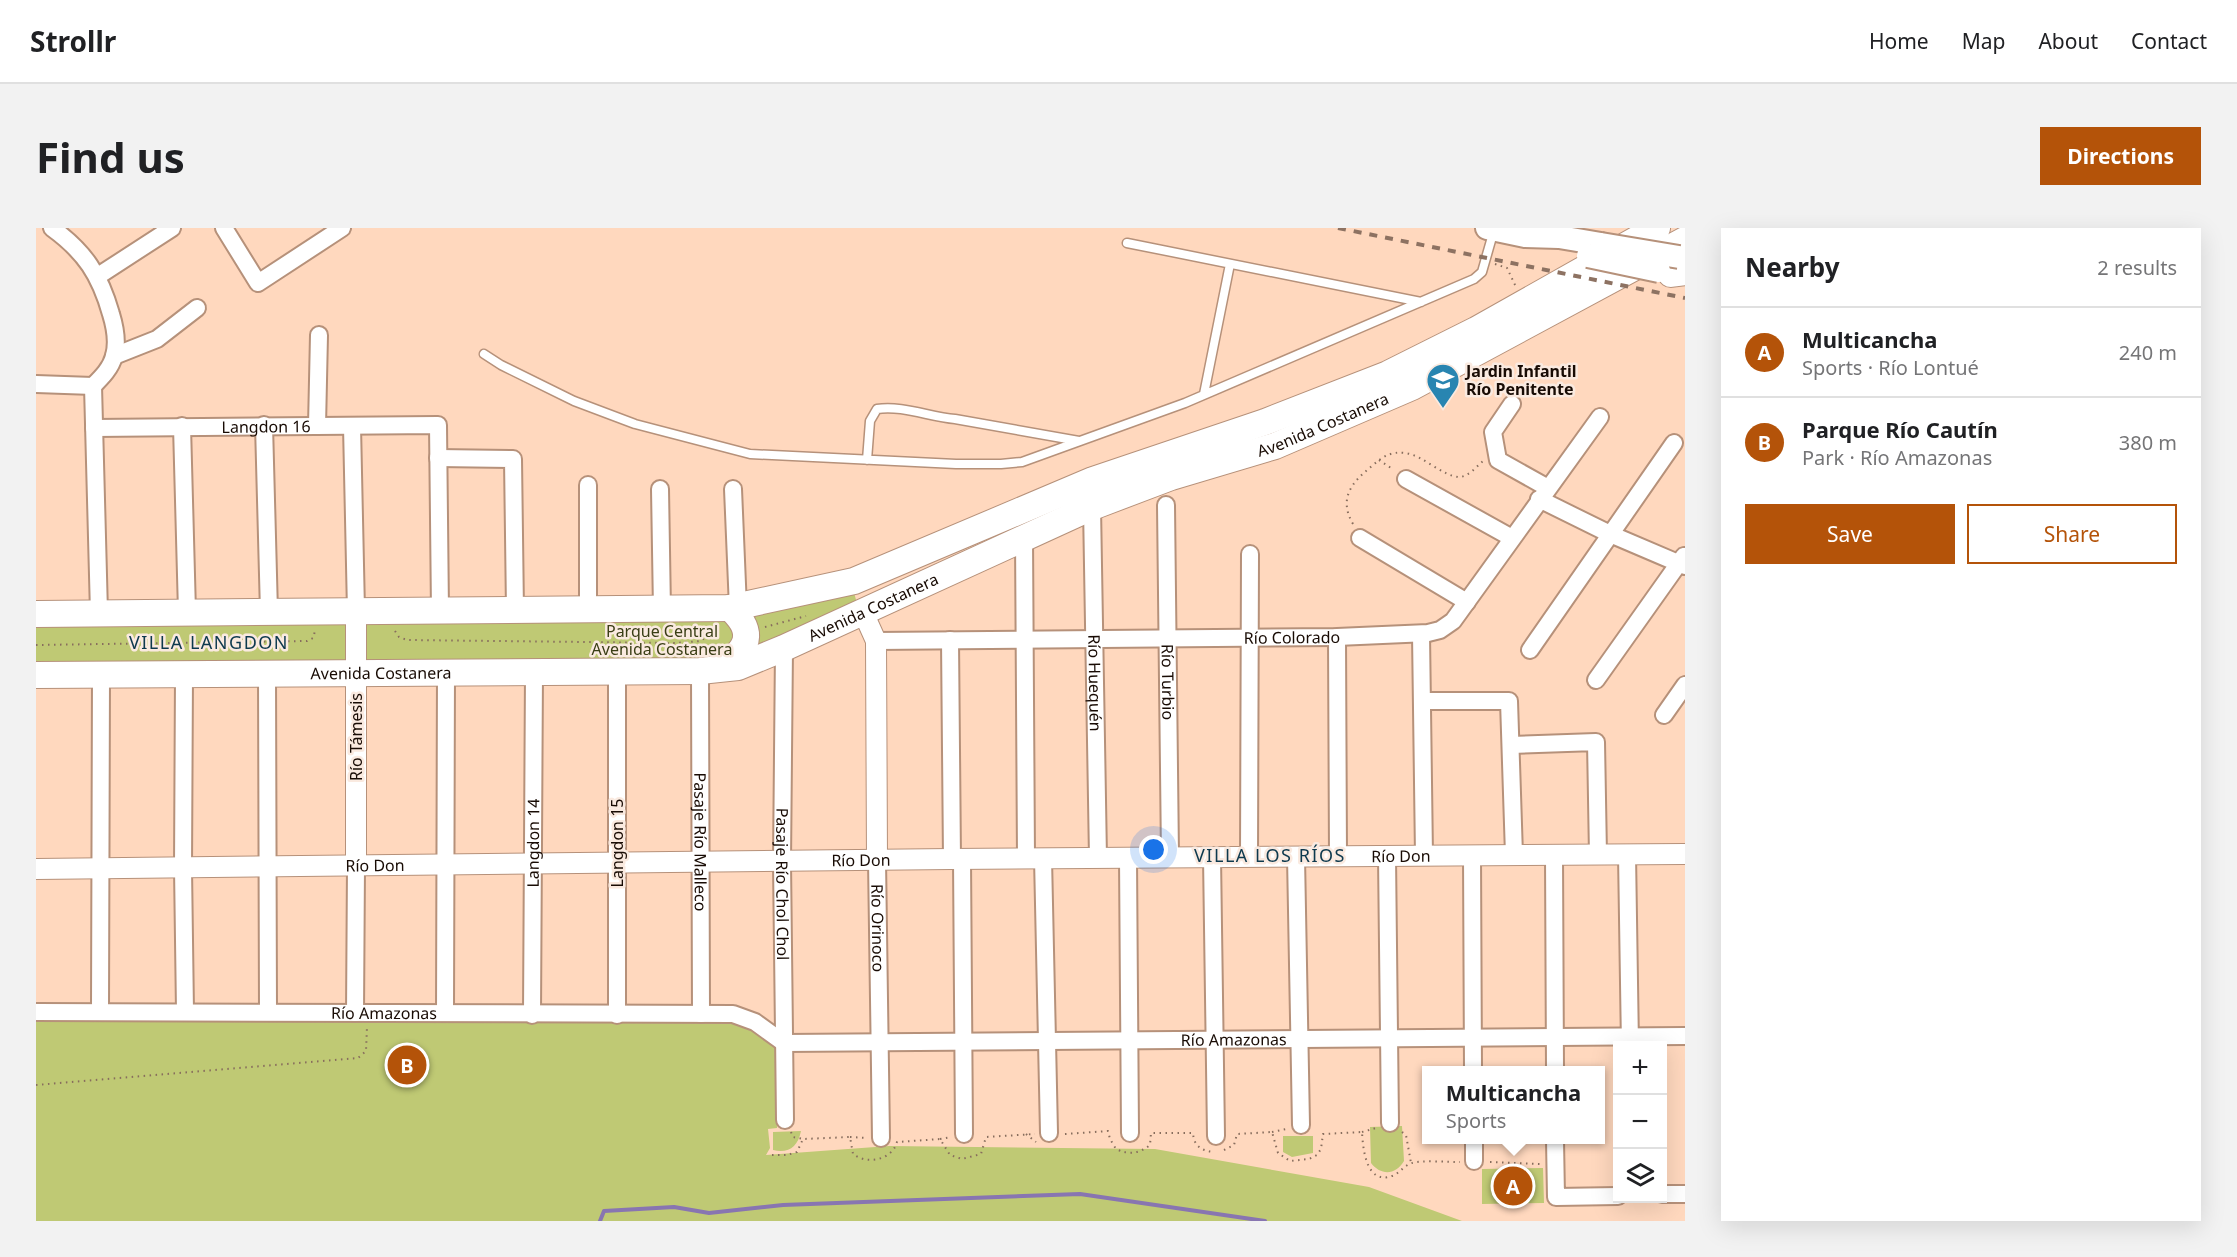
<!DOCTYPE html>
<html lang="en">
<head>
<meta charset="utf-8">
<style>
	:root { --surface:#fff; --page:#f2f2f2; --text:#202124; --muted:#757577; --line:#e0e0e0; --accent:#b45309 }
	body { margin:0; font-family:"Noto Sans",sans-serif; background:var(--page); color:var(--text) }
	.controls { position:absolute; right:18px; bottom:18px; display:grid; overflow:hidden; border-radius:0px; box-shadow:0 6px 24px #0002 }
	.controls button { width:54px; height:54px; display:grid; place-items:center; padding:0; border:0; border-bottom:2px solid var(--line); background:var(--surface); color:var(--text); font:30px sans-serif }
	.you { position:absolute; left:1118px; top:622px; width:21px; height:21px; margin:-15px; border:4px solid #fff; border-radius:50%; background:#1a73e8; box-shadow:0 0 0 9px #1a73e833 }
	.badge { display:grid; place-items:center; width:39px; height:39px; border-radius:50%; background:var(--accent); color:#fff; font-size:20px; font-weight:700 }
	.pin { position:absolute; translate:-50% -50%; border:3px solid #fff; box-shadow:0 2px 6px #0006 }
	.popup { position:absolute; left:1386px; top:838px; width:183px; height:78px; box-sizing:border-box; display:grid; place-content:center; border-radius:0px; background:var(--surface); filter:drop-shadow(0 2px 4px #0005); font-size:20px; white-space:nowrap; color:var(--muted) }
	.popup b { font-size:22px; color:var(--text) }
	.popup::after { content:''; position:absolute; left:50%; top:100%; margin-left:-12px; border:12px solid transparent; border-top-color:var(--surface) }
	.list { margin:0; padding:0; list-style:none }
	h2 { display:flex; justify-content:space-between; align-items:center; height:78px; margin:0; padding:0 24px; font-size:26px }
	h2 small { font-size:20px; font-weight:400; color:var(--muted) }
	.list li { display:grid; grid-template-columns:39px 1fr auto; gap:18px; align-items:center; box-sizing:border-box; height:90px; padding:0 24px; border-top:2px solid var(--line) }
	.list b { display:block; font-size:22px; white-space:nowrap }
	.list p { margin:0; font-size:20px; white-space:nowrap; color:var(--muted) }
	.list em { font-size:20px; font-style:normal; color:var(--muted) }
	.actions { display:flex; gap:12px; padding:18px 24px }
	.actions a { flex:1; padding:14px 0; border:2px solid var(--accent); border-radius:0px; text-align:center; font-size:21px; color:var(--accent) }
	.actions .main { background:var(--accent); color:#fff }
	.icon { flex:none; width:33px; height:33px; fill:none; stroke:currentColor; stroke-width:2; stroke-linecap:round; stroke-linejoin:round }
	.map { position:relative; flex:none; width:1649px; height:993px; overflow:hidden; border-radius:0px }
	header { display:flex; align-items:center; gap:36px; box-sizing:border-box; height:84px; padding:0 30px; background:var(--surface); border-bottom:2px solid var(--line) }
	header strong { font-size:28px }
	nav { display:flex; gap:33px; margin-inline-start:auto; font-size:21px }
	.intro { display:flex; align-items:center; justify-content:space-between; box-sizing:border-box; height:144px; padding:0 36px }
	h1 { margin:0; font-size:42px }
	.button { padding:15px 27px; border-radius:0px; background:var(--accent); color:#fff; font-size:21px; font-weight:700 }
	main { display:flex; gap:36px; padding:0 36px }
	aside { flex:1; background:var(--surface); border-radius:0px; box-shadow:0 6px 24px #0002 }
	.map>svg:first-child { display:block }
</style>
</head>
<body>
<header>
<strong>Strollr</strong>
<nav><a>Home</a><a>Map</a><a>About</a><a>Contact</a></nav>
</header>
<div class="intro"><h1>Find us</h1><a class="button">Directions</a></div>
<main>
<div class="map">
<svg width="1649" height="993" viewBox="0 0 1649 993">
	<rect width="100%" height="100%" fill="#ffd8be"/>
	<path fill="#bfc974" d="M 816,357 L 823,383 L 701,435 L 0,444 L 0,390 L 702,383 Z
		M 0,790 L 564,792 L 740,796 L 743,878 L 741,900 L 732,901 L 734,920 L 730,927 L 853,918 L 1119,921 L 1333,959 L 1426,993 L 0,993 Z
		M 1366,898 L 1368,933 C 1360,947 1345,948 1335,935 L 1334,899 Z
		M 765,903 C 762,919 752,926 737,922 L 737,904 Z
		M 1247,908 L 1277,908 L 1277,925 L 1256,929 L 1247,924 Z
		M 1507,940 L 1508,975 L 1446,976 L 1446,941 Z"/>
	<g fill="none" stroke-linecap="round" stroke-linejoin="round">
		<path stroke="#8875b1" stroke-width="4" d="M 564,993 L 568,983 L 638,979 L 673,985 L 747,977 L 1044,966 L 1229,993"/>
		<defs>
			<path id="service" d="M 1091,15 L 1385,74
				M 448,126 L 465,137 L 538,173 L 599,196 L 714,226 L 920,236 L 965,236 L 986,234 L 1149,175 L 1438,51 L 1446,44 L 1458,2
				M 1168,166 L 1194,36
				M 831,232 L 834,193 L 841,181 C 866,177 894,189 919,191 L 1043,213"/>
			<g id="minor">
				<path d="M 16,0 C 49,24 64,47 75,86 C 79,99 82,114 78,128 C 75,140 66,149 57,158"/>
				<path d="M 188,0 L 222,55 L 306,0"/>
				<path d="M 62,48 L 136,0"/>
				<path d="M 78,128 L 121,111 L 161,80"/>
				<path d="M 0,156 L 57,158"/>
				<path d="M 57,158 L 63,385"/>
				<path d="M 1476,176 L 1457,204 L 1462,232 L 1512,260"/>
				<path d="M 228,197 L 233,384"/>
				<path d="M 146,198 L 151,384"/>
				<path d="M 281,198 L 283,107"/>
				<path d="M 316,198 L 320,383"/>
				<path id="s1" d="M 58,200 L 402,197 L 404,384"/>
				<path d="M 402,230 L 477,231 L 479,383"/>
				<path d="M 1370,251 L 1476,310"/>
				<path d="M 552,257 L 552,382"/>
				<path d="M 624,261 L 626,382"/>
				<path d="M 697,261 L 702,380"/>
				<path d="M 1503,271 L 1574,306 L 1649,338"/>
				<path id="s2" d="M 1130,277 L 1134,629"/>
				<path id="s3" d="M 1056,279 L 1062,630"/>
				<path d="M 988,309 L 990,630"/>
				<path d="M 1324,310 L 1431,374"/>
				<path d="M 1385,406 L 1388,628"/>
				<path d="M 1301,409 L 1302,628"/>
				<path d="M 914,412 L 916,631"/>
				<path id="s4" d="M 840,413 L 1301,409 L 1392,405 L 1404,402 L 1417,393 L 1564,189"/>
				<path id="s5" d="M 748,420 L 746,634 L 749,892"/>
				<path d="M 1494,422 L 1638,215"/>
				<path d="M 581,443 L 581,787"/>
				<path id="s6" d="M 664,443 L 665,786"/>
				<path d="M 231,445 L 232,784"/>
				<path d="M 148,446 L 147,640 L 149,784"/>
				<path d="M 1560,452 L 1648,328"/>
				<path d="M 1387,473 L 1473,473 L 1478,627"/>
				<path d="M 1628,487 L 1649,457"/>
				<path d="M 1475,517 L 1560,514 L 1562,627"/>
				<path d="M 1591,626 L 1594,818"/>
				<path d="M 1436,627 L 1437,842"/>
				<path d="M 1518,627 L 1519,842"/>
				<path d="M 1351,628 L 1354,895"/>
				<path d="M 1176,629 L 1180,908"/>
				<path d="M 1213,629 L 1214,326"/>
				<path d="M 1260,629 L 1265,897"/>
				<path d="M 1007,630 L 1013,905"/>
				<path d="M 1092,630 L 1094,905"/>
				<path d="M 926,631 L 928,906"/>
				<path id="s7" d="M 841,632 L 845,910"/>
				<path id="s8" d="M 0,784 L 697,786 L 719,794 L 748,815 L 1649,808"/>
				<path d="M 64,784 L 65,447"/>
				<path d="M 319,785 L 320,638"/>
				<path d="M 409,785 L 410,444"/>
				<path id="s9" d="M 496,787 L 498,444"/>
				<path d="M 1438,912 L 1438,933"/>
				<path d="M 1519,912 L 1520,969 L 1582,968"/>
				<path d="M 1626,966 L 1649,966"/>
			</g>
			<g id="tertiary">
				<path d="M 320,383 L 320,638"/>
				<path d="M 827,384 L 840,413 L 841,632"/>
				<path id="s10" d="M 0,641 L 916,631 L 1649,626"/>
			</g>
			<path id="secondary" d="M 1451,0 L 1489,8 L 1523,9 L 1565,16"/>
			<g id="primary">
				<path d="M 1635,46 L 1649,44"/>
				<path d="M 0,386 L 694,380 L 818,353 L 1057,252 L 1229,194 L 1352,146 L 1440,102 L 1621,0"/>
				<path d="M 684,439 C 713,422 720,404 694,380"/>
				<path id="s11" d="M 0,447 L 664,443 L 702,439 L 748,420 L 1056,279 L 1135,249 L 1239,218 L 1376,159 L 1649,12"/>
			</g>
		</defs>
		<use href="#service" stroke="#b6917a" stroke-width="11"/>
		<use href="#minor" stroke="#b6917a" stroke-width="20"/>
		<use href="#tertiary" stroke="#b6917a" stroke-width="22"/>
		<use href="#secondary" stroke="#b6917a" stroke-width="26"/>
		<use href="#primary" stroke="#b6917a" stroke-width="28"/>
		<path stroke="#876d5d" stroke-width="2" stroke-dasharray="1.5 4.5" stroke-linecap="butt" d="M 1459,36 L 1471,40 L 1480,59
			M 1343,232 L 1358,242
			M 1317,296 C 1302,270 1316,254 1336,238 C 1346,229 1355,223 1369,225 C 1387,227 1407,249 1424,249 C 1433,248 1440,239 1447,233
			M 729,399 L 770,388
			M 359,403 L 363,409 L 371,412 L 639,415 L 665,413 L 680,400
			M 0,417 L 271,413 L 277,410 L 279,403
			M 0,857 L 322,830 L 330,823 L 331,799
			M 755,904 L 757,909 L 767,911
			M 1236,904 L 1250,901
			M 1326,904 L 1340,900
			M 1366,904 L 1370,907 L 1375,935
			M 990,906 L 1000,914
			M 1029,906 L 1072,903 L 1074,911 L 1080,921 C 1092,927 1103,926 1114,917 L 1115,905 L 1157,905 C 1158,919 1166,923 1179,924
			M 814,909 L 832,910
			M 904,911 L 915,909
			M 1188,922 L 1198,917 L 1201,906 L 1236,904 L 1242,925 L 1254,933 L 1273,931 L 1281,927 L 1285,921 L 1287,906 L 1326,904 C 1327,921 1330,957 1356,948 C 1363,946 1368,937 1376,935 C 1385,932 1412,934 1424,934
			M 736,927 L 751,927 L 761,924 L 767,911 L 814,909 L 817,926 C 831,937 856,932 861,914 L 904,911 L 914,927 L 926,931 L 945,926 L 950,909 L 999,906
			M 1454,934 L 1505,936"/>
		<use href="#service" stroke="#fff" stroke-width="8"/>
		<use href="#minor" stroke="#fff" stroke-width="16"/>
		<use href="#tertiary" stroke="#fff" stroke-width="20"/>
		<use href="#secondary" stroke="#fff" stroke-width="22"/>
		<use href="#primary" stroke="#fff" stroke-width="26"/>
		<path stroke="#8d7262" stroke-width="4" stroke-dasharray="8 8" stroke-linecap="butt" d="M 1302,0 L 1649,70"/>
		<defs>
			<path id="secondary-bridge" d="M 1565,16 L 1643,29
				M 1552,28 L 1623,43"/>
		</defs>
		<use href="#secondary-bridge" stroke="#b6917a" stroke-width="26" stroke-linecap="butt"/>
		<use href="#secondary-bridge" stroke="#fff" stroke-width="22"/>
	</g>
	<defs>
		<symbol id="school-pin" viewBox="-11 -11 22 30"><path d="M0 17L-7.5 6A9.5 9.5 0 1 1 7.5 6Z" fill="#2885b1" stroke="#faeae0"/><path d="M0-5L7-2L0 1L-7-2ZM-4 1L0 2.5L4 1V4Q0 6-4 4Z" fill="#fff"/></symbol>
	</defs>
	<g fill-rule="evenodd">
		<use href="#school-pin" x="1388" y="133" width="38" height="52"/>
	</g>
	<g text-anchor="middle" stroke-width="5" stroke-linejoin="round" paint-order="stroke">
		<g font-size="16" font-weight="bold" fill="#180b04" stroke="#faeae0" text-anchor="start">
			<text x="1430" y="149">Jardin Infantil<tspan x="1430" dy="18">Río Penitente</tspan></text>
		</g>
		<g font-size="16" fill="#180b04" stroke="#faeae0">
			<text dy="6" stroke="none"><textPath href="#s11" startOffset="1336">Avenida Costanera</textPath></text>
			<text dy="6" stroke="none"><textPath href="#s1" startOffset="172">Langdon 16</textPath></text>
			<text dy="6" stroke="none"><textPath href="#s11" startOffset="850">Avenida Costanera</textPath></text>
			<text dy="6" stroke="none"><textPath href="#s4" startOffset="416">Río Colorado</textPath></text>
			<text dy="6" stroke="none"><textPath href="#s11" startOffset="345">Avenida Costanera</textPath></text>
			<text dy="6" stroke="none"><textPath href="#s2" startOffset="177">Río Turbio</textPath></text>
			<text dy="6" stroke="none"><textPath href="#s3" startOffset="176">Río Huequén</textPath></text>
			<text transform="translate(320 509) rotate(-90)" y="6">Río Támesis</text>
			<text dy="6" stroke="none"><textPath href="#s9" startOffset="172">Langdon 14</textPath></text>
			<text transform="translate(581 615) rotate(-90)" y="6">Langdon 15</text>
			<text dy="6" stroke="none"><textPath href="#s6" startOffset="171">Pasaje Río Malleco</textPath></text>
			<text dy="6" stroke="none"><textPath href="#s10" startOffset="1365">Río Don</textPath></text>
			<text dy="6" stroke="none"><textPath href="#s10" startOffset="825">Río Don</textPath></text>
			<text dy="6" stroke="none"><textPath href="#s10" startOffset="339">Río Don</textPath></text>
			<text dy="6" stroke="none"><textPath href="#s5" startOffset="236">Pasaje Río Chol Chol</textPath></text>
			<text dy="6" stroke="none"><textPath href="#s7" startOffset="68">Río Orinoco</textPath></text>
			<text dy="6" stroke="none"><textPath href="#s8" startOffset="348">Río Amazonas</textPath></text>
			<text dy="6" stroke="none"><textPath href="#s8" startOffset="1206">Río Amazonas</textPath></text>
		</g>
		<g font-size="16" fill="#3a3e15" stroke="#faeae0">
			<text x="626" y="409">Parque Central<tspan x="626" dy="18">Avenida Costanera</tspan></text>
		</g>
		<g font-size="18" letter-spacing="1.5" fill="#0d394e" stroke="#faeae0">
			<text x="173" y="421">VILLA LANGDON</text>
			<text x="1234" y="634">VILLA LOS RÍOS</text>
		</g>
	</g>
</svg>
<div class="controls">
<button>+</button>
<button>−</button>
<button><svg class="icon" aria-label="layers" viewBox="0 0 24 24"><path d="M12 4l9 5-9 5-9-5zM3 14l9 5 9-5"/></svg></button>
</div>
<div class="you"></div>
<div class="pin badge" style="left:1477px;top:958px">A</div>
<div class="popup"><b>Multicancha</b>Sports</div>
<div class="pin badge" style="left:371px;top:837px">B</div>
</div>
<aside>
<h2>Nearby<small>2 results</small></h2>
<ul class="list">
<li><span class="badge">A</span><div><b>Multicancha</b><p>Sports · Río Lontué</p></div><em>240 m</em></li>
<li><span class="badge">B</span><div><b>Parque Río Cautín</b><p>Park · Río Amazonas</p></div><em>380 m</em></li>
</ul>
<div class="actions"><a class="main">Save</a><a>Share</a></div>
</aside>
</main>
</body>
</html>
